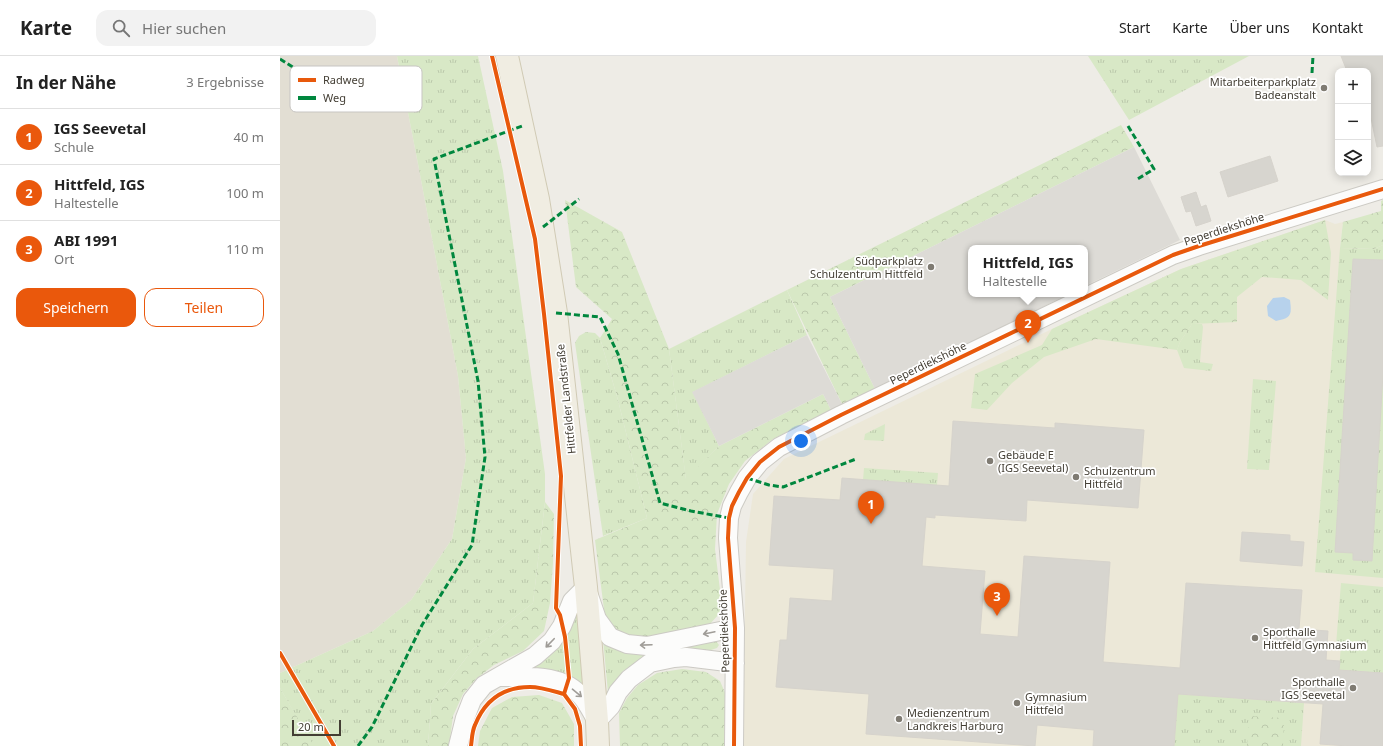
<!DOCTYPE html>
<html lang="de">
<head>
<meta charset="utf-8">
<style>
	:root { --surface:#fff; --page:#f2f2f2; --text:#222; --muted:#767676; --line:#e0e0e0; --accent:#ea580c }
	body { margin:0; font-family:"Noto Sans",sans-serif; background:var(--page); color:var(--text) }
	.controls { position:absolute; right:12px; top:12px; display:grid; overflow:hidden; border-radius:8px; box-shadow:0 2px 10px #0003 }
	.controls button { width:36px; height:36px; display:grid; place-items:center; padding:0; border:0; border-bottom:1px solid var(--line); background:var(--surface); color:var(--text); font:20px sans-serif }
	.scale { position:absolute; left:12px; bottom:10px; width:49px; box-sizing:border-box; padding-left:4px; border:2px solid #433e34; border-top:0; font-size:11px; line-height:14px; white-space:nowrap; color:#433e34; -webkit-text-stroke:3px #fff; paint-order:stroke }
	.you { position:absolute; left:521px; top:385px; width:14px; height:14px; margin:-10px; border:3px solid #fff; border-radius:50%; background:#1a73e8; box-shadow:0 0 0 6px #1a73e833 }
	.badge { display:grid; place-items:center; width:26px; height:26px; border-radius:50%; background:var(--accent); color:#fff; font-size:13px; font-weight:700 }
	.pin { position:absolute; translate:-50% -33px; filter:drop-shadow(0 1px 2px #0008) }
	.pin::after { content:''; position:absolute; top:21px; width:14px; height:12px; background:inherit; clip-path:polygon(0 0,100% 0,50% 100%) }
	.popup { position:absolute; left:688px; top:189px; width:120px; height:52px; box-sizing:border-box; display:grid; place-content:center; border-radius:8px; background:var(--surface); filter:drop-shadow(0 1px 3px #0005); font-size:13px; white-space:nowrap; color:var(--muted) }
	.popup b { font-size:15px; color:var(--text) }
	.popup::after { content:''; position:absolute; left:50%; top:100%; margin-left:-8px; border:8px solid transparent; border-top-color:var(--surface) }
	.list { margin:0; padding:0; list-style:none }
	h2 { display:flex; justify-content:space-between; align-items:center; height:52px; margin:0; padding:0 16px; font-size:17px }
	h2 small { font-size:13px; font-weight:400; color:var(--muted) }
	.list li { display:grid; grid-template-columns:26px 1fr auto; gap:12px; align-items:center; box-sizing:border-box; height:56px; padding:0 16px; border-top:1px solid var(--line) }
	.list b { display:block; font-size:15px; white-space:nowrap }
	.list p { margin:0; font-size:13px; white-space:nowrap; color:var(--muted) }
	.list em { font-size:13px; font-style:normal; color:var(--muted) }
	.actions { display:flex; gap:8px; padding:12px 16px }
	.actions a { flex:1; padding:9px 0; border:1px solid var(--accent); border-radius:12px; text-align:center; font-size:14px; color:var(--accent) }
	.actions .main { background:var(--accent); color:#fff }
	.icon { flex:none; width:22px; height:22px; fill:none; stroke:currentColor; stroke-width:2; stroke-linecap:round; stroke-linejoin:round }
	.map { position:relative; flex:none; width:1103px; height:690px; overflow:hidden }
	header { display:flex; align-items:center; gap:24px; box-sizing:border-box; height:56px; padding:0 20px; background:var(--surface); border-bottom:1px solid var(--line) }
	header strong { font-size:19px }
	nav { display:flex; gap:22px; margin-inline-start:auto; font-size:14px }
	.search { width:280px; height:36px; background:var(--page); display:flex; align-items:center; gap:10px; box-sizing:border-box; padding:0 14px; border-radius:12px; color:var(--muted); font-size:15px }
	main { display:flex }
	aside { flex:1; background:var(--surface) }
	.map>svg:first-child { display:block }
</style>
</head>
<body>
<header>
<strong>Karte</strong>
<div class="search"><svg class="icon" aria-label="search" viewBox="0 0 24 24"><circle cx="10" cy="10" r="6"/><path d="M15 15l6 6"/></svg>Hier suchen</div>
<nav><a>Start</a><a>Karte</a><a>Über uns</a><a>Kontakt</a></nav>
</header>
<main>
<aside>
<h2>In der Nähe<small>3 Ergebnisse</small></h2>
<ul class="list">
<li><span class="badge">1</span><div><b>IGS Seevetal</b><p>Schule</p></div><em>40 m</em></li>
<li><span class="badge">2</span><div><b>Hittfeld, IGS</b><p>Haltestelle</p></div><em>100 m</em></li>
<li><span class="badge">3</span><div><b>ABI 1991</b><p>Ort</p></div><em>110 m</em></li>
</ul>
<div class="actions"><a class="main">Speichern</a><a>Teilen</a></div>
</aside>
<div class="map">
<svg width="1103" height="690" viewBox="0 0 1103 690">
	<defs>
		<pattern id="grass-tufts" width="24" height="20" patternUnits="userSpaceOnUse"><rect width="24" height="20" fill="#d8e8c6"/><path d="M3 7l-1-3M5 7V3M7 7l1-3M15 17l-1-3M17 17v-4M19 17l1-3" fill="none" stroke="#bbc8ab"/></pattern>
		<pattern id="forest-crowns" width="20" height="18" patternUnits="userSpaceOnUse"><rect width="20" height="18" fill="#d8e8c6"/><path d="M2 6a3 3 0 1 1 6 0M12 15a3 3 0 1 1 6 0" fill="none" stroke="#bbc8ab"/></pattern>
	</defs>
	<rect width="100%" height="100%" fill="#eeece6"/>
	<path fill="#e2ded3" d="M 0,0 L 117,0 L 138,108 L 178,320 L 186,402 L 172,483 L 131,544 L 93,575 L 0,617 Z"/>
	<path fill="#ece8d8" d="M 1045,164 L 1055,168 L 1063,166 L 1060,192 L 1094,193 L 1103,189 L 1103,690 L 463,690 L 466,486 L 473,438 L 504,403 L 772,273 L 901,213 Z"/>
	<path fill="url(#grass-tufts)" d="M 117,0 L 198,0 L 223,115 L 265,418 L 265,446 L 253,547 L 193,593 L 151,648 L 148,690 L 33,690 L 0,632 L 0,617 L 93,575 L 131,544 L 172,483 L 186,402 L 178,320 L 138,108 Z
		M 808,0 L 969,0 L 849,64 Z
		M 1103,189 L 1103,522 L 1035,516 L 1060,192 L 1094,193 Z
		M 507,234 L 527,279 L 413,336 L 439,390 L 406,424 L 389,293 Z
		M 912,268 L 922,268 L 923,271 L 920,306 L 933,308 L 931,315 L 904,312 L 897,294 L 900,286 Z
		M 306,276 L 315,277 L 320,282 L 338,344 L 367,462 L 323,480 L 295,287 L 299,280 Z
		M 973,323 L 996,325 L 989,414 L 967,413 Z
		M 605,368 L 604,385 L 584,384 L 585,378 Z
		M 584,412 L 658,417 L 657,429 L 583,424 Z
		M 1061,527 L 1103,531 L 1103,617 L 1059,614 L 1061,589 L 1056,589 Z
		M 297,558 L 304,631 C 284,615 270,616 245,614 C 277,599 282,588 297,558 Z
		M 323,583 L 436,585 L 439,589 L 437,592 L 431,594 L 388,595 L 366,601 L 343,615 L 328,637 Z
		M 898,638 L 1024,647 L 1021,690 L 894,690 Z"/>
	<path fill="url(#forest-crowns)" d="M 841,69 L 854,91 L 550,241 L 595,333 L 562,348 L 507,234 Z
		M 285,144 L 342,176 L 389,293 L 406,423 L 439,390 L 543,338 L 551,354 L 493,383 L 465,405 L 449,428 L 437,458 L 435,493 L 441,542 L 440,557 L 429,569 L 367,583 L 347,581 L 334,575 L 325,561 L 315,484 L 367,462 L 338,344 L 320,282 L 332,263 L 296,231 Z
		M 1103,144 L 1103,189 L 1094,193 L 1060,192 L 1063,166 L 1101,155 L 1101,145 Z
		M 1045,164 L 1051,197 L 1048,244 L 1021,224 L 982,221 L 957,241 L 957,266 L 912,268 L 900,286 L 897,294 L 816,283 L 764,301 L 732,327 L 707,354 L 691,352 L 695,318 L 762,289 L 772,273 L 901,213 Z
		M 265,446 L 274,458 L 273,507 L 270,547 L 264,575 L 243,595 L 214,609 L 196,623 L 183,638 L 173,660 L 169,690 L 148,690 L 151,648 L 193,593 L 253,547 Z
		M 402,613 L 426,616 L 440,625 L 446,639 L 444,690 L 340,690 L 339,657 L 347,642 L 358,629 L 377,617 Z
		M 0,632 L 34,690 L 0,690 Z
		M 259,639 L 282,647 L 294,668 L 294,690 L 198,690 L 200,675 L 212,652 L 232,641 Z
		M 969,660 L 1004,662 L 1003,690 L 967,690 Z"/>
	<path fill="#dddbd6" d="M 854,91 L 900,184 L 805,230 L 805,192 L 691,192 L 691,238 L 789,238 L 595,333 L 550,241 Z
		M 527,279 L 562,348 L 551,354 L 543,338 L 439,390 L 412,336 Z"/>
	<path fill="#b7d2ec" d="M 1004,241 L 1010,244 C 1012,260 1011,262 996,265 L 988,260 L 987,250 L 993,242 Z"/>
	<path fill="#d7d5cf" stroke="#d6d3cc" d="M 1061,0 L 1103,0 L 1103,90 L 1097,91 L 1091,62 L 1088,62 L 1088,15 L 1067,15 Z
		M 990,100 L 998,125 L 948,141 L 940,116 Z
		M 916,136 L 921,151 L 926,149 L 931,165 L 916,170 L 911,155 L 906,156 L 901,141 Z
		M 1073,203 L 1103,204 L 1103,318 L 1092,505 L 1073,504 L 1073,497 L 1055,496 Z
		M 673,365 L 775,372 L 775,367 L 864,374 L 858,452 L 747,444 L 746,465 L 655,459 L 655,462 L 646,461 L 642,510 L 705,515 L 700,578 L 738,581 L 744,500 L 830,506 L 823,606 L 900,612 L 906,527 L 1022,534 L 1019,573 L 1048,575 L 1046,604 L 1060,605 L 1059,614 L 1103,617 L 1103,690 L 1068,690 L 1040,688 L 1043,648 L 898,638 L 894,690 L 813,690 L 814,674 L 757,669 L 755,690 L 586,678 L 589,638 L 496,631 L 500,584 L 507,584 L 510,542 L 552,545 L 554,513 L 489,509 L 494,440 L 560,444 L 562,422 L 669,430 Z
		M 962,476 L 1010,479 L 1010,485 L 1024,486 L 1022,510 L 960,505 Z"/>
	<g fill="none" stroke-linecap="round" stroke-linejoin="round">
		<defs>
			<path id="minor" d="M 221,621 C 248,621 282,617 302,641 C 308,648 312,657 317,665 L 331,650 L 338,636 L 349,623 L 370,607 L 394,602 L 406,601 L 455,607
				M 178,690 L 185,662 L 192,644 L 204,629 L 255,600 L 272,585 L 282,570 L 292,545 L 306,531 L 317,563 L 330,581 L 347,588 L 367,590 L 455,572
				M 454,690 L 455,572 L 448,482 L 449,462 L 452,450 L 459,436 L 467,422 L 480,406 L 499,391 L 561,359 L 893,199 L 919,190 L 1103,133"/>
			<path id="major" d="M 227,0 L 258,143 L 276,257 L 306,531 L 317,665 L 318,690"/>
		</defs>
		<use href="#minor" stroke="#cccac4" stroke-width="20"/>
		<use href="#major" stroke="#d0cab4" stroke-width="24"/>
		<use href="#minor" stroke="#fcfcfb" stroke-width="18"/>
		<use href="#major" stroke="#f0ede2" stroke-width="22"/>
		<path stroke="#00873e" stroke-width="3" stroke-dasharray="6 3" stroke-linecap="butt" d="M 0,3 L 24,18
			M 1032,17 L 1033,0
			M 848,70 L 874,113 L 856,124
			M 263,171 L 299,143
			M 276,257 L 320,261 L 338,298 L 380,447 L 411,455 L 449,462
			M 467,422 L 489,429 L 503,431 L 576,403
			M 78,690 L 92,671 L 142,569 L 192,489 L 205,401 L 198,325 L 154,103 L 242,70"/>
		<defs>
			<path id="cycleway" d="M 212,0 L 255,183 L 264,258 L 281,420 L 276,552 L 280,559 L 285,581 L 289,622 L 284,638
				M 0,597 L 54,690
				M 191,690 C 192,683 192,675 195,669 C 205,644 224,631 250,631 C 261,631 273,635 284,638 L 295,653 L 300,670 L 301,690
				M 454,690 L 455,572 L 448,482 L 449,462 L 452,450 L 459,436 L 467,422 L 480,406 L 499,391 L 561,359 L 893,199 L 919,190 L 1103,133"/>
		</defs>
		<use href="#cycleway" stroke="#fff" stroke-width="6"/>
		<use href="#cycleway" stroke="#e8590c" stroke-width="4"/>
	</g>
	<defs><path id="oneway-shaft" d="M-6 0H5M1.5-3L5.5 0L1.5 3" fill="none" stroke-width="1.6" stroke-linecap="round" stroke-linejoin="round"/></defs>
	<g stroke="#a09d98">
		<use href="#oneway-shaft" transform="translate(429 577) rotate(168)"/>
		<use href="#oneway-shaft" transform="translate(270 587) rotate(134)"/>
		<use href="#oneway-shaft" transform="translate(366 589) rotate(178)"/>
		<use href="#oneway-shaft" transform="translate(297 637) rotate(40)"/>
	</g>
	<g fill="#7f7b72" stroke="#fff" stroke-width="1.5">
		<circle cx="1044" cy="32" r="4"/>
		<circle cx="651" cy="211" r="4"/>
		<circle cx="710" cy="405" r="4"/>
		<circle cx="796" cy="421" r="4"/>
		<circle cx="975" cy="582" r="4"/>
		<circle cx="1073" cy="632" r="4"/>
		<circle cx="737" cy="647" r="4"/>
		<circle cx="619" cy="663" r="4"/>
	</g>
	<g text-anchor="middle" stroke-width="3.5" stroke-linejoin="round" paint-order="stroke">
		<g font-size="11" fill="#433e34" stroke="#fff" text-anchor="start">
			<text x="1036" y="30" text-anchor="end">Mitarbeiterparkplatz<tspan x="1036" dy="13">Badeanstalt</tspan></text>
			<text x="643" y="209" text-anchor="end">Südparkplatz<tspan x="643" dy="13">Schulzentrum Hittfeld</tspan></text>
			<text x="718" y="403">Gebäude E<tspan x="718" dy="13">(IGS Seevetal)</tspan></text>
			<text x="804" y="419">Schulzentrum<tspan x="804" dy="13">Hittfeld</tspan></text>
			<text x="983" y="580">Sporthalle<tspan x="983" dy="13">Hittfeld Gymnasium</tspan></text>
			<text x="1065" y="630" text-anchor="end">Sporthalle<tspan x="1065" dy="13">IGS Seevetal</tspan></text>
			<text x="745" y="645">Gymnasium<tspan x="745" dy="13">Hittfeld</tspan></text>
			<text x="627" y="661">Medienzentrum<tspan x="627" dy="13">Landkreis Harburg</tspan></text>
		</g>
		<g font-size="11" fill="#433e34" stroke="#fff">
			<text transform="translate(944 173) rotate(-18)" y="4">Peperdiekshöhe</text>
			<text transform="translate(648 307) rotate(-26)" y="4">Peperdiekshöhe</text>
			<text transform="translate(286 343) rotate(-96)" y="4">Hittfelder Landstraße</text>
			<text transform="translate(444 575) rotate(-92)" y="4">Peperdiekshöhe</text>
		</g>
	</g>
	<rect x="10" y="10" width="132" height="46" rx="6" fill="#fff" stroke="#c7c5c2" stroke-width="1"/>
	<rect x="18" y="22" width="18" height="4" fill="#e8590c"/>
	<rect x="18" y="40" width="18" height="4" fill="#00873e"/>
	<g font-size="11" fill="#433e34">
		<text x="43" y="28">Radweg</text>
		<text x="43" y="46">Weg</text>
	</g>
</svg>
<div class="controls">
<button>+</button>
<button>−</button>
<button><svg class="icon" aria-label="layers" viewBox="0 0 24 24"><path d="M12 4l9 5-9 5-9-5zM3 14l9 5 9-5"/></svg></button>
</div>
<div class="scale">20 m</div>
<div class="you"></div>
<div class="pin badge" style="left:591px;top:468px">1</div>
<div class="pin badge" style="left:748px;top:287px">2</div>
<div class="popup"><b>Hittfeld, IGS</b>Haltestelle</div>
<div class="pin badge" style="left:717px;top:560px">3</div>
</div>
</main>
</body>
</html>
